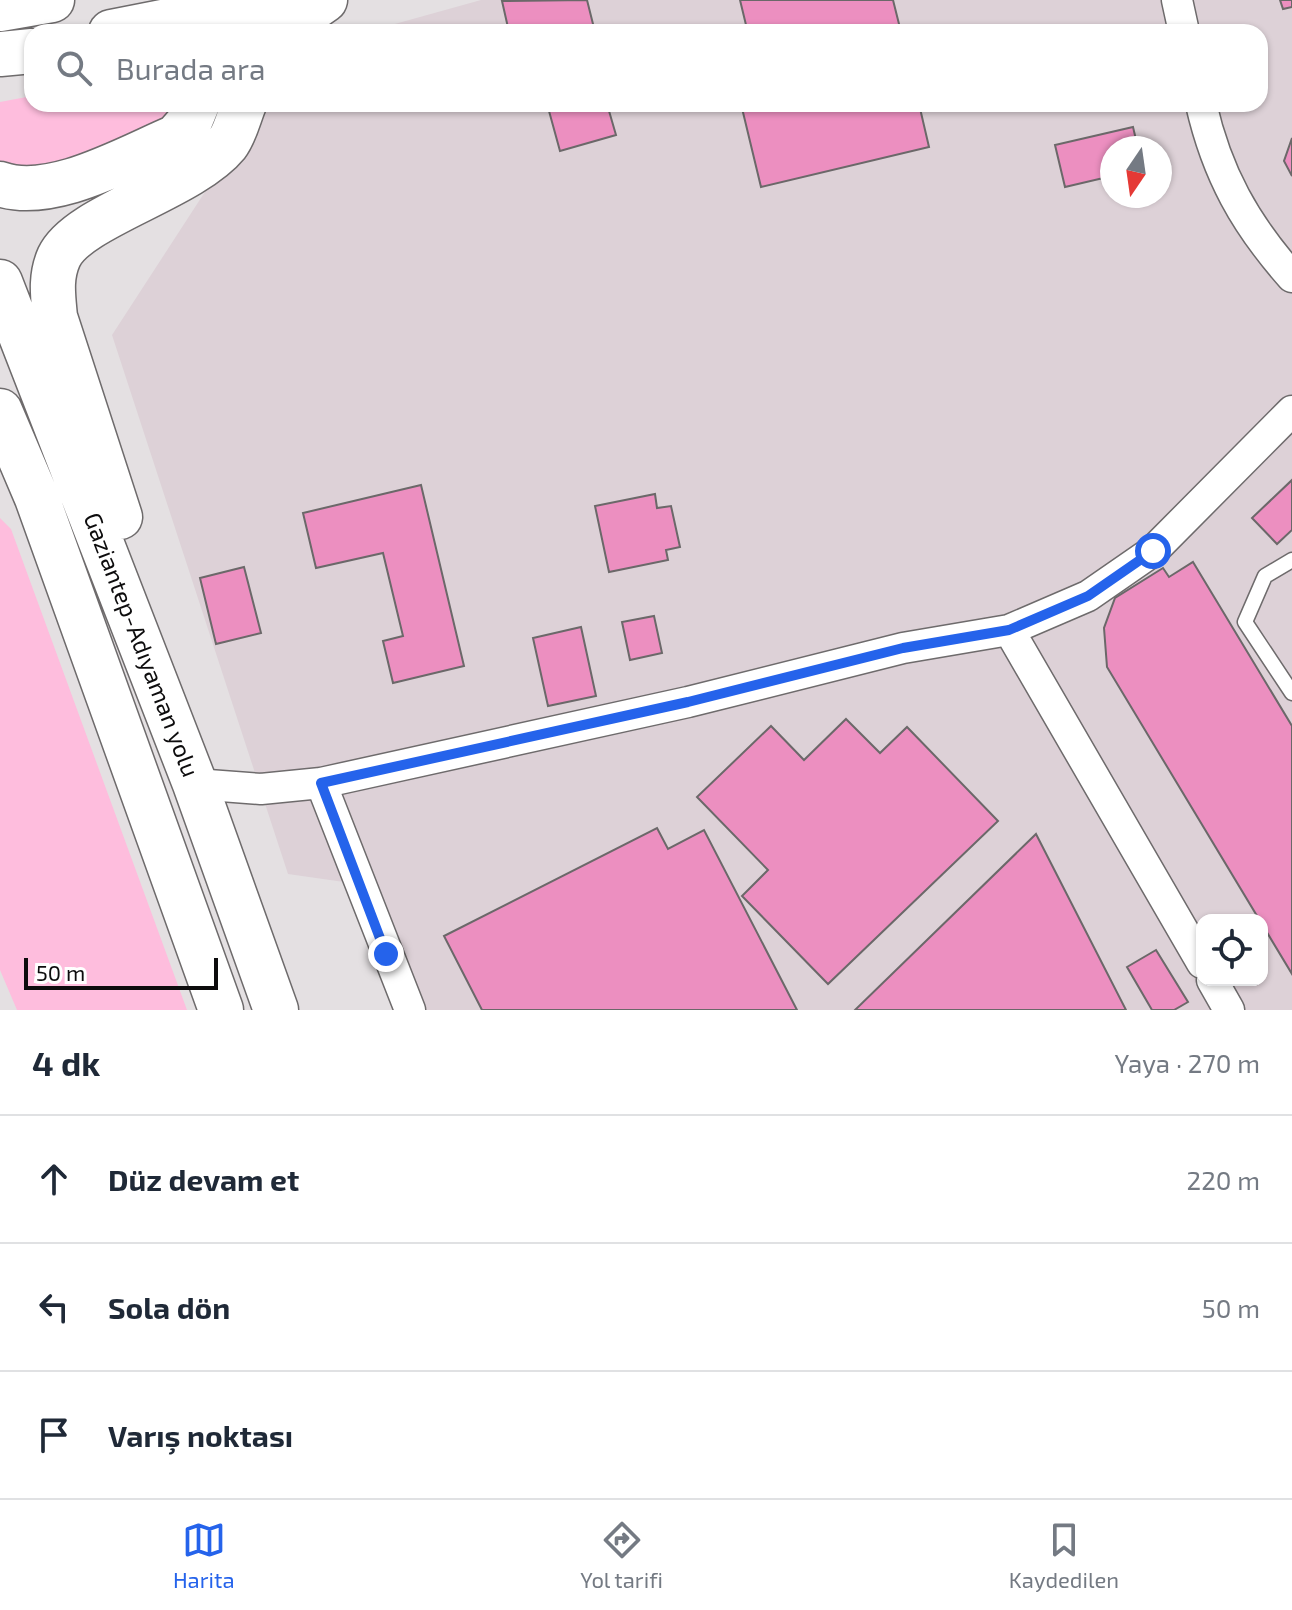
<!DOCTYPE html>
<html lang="tr">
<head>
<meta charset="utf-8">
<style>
	:root { --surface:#fff; --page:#f6f6f7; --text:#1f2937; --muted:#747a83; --line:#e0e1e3; --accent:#2563eb }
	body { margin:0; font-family:"Exo 2",sans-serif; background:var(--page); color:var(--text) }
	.controls { position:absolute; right:24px; bottom:24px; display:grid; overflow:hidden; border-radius:16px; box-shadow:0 2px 6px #0004 }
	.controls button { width:72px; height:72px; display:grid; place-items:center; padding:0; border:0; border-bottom:2px solid var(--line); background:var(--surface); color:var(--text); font:40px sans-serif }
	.compass { position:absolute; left:1100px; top:136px; width:72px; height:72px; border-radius:50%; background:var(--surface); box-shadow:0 2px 6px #0004; rotate:193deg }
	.scale { position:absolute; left:24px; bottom:20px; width:194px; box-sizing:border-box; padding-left:8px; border:4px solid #0d0c0d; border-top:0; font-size:22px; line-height:28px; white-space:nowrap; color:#0d0c0d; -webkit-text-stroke:6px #fff; paint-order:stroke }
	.stop { position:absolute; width:24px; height:24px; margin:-18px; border:6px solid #2563eb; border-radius:50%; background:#fff }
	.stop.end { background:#2563eb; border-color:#fff; box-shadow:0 2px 8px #0008 }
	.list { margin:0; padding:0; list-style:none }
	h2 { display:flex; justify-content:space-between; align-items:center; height:104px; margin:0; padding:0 32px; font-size:34px }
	h2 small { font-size:26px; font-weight:400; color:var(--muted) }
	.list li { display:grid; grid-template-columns:52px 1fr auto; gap:24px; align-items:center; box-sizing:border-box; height:128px; padding:0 32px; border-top:2px solid var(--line) }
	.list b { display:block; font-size:30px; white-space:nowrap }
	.list em { font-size:26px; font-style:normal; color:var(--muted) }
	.icon { flex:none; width:44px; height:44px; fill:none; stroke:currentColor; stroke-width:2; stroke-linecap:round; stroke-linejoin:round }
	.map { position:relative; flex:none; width:1292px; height:1010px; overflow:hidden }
	.search { position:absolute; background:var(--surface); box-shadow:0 2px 6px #0004; left:24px; right:24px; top:24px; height:88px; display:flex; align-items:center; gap:20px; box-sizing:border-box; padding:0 28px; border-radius:24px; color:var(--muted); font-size:30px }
	.sheet { height:488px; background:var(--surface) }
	nav { display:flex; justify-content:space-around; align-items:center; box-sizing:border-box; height:112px; border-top:2px solid var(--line); background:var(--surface); font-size:22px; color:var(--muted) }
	nav a { display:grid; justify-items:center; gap:4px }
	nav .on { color:var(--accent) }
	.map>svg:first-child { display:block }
</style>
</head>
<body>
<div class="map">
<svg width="1292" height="1010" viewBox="0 0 1292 1010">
	<rect width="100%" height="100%" fill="#e4e0e2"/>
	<path fill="#ddd1d7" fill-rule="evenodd" d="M 481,0 L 1292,0 L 1292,1010 L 425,1010 L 365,885 L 288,874 L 112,335 L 262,104 L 1260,104 L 1260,32 L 366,32 ZM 1112,148 L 1160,148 L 1160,196 L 1112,196 ZM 1202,920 L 1262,920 L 1262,980 L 1202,980 Z"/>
	<path fill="#febddd" d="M 32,96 L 32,104 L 166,104 L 169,120 L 70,175 L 8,170 L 0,161 L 0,102 Z
		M 0,518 L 11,529 L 187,1010 L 17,1010 L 0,970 Z"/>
	<path fill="#ec8fc0" stroke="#6b6869" stroke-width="2" d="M 587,0 L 595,32 L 509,32 L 502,1 Z
		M 740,0 L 893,0 L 901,32 L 733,32 L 747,29 Z
		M 1280,0 L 1292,0 L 1292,7 L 1283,9 Z
		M 575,104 L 607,104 L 616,135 L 560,151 L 549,111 Z
		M 741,104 L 919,104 L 929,147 L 761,187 Z
		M 1133,127 L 1138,148 L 1112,148 L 1112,176 L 1065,187 L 1055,145 Z
		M 1292,138 L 1292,176 L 1284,161 Z
		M 1292,480 L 1292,530 L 1277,544 L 1252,518 Z
		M 421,485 L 464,666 L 393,683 L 383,641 L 403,636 L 383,553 L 316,568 L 303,513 Z
		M 655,494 L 657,508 L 671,506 L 680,547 L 666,550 L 668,560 L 609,572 L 595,506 Z
		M 1193,562 L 1292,726 L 1292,974 L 1107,667 L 1104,628 L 1115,598 L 1163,568 L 1169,577 Z
		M 244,567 L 261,633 L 216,644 L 200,578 Z
		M 654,616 L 662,653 L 630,660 L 622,622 Z
		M 581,627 L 596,696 L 548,706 L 533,638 Z
		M 846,719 L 880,753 L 907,727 L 998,821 L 828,984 L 742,896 L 768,870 L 697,797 L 771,726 L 804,760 Z
		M 657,828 L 668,849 L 704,830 L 797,1010 L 482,1010 L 444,936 Z
		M 1036,834 L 1126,1010 L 855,1010 Z
		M 1156,950 L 1188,1002 L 1174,1010 L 1152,1010 L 1127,967 Z"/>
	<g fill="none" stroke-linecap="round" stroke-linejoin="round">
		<defs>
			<path id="lane" d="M 1292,560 L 1265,576 L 1245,622 L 1292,693"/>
			<path id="street" d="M 1177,0 L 1184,32
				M 1201,104 C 1217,174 1245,224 1292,277
				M 1009,630 L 1202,963
				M 321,783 L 410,1010
				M 195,784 L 261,789 L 321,783 L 688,702 L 903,648 L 1009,630 L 1088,596 L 1153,551 L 1292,411
				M 1212,980 L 1229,1010"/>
			<path id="highway" d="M 0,9 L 52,0
				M 111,32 L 275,0
				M 288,32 L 305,14 L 325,0
				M 0,54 L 32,51
				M 0,184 C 52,202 128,157 176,137 L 190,121 L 197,104
				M 0,282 L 195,784 L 276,1010
				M 0,411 L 37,498 L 221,1010
				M 120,517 L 55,317 C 53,296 50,277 59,257 C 78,216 190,189 227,144 C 235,134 239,116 244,104"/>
		</defs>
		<use href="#lane" stroke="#6e6b6c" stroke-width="17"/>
		<use href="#street" stroke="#6e6b6c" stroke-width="33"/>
		<use href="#highway" stroke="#6e6b6c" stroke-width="47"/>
		<use href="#lane" stroke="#fff" stroke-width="14"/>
		<use href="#street" stroke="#fff" stroke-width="30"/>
		<use href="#highway" stroke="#fff" stroke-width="44"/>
	</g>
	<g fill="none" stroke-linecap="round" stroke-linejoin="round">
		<path stroke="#2563eb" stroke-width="10" d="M 386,954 L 321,783 L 688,702 L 903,648 L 1009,630 L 1088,596 L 1153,551"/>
	</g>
	<g text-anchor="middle" stroke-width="7" stroke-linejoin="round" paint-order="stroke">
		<g font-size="24" fill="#0d0c0d" stroke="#fff">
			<text transform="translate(141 645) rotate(69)" y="8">Gaziantep-Adıyaman yolu</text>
		</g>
	</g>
</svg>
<div class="controls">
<button><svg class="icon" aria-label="locate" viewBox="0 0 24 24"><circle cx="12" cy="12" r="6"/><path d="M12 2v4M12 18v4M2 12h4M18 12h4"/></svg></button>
</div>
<svg class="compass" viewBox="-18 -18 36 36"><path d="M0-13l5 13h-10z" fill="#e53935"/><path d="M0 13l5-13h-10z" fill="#747a83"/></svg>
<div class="scale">50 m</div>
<div class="stop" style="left:1153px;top:551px"></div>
<div class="stop end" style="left:386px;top:954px"></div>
<div class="search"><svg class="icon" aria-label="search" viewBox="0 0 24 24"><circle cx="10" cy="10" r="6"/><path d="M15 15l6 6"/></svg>Burada ara</div>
</div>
<section class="sheet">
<h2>4 dk<small>Yaya · 270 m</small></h2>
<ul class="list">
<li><svg class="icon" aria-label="ahead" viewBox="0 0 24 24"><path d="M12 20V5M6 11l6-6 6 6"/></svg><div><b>Düz devam et</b></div><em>220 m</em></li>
<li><svg class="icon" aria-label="left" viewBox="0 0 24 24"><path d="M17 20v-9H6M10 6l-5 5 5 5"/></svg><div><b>Sola dön</b></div><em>50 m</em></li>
<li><svg class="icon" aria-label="arrive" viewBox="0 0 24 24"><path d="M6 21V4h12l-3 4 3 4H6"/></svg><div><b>Varış noktası</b></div></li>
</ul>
</section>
<nav>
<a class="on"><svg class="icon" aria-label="map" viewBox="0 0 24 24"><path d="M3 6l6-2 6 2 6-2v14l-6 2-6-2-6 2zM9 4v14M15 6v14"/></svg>Harita</a>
<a><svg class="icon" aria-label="directions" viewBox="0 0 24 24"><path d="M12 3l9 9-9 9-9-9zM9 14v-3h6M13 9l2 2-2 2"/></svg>Yol tarifi</a>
<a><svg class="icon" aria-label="saved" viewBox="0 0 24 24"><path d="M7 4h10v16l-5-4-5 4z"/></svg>Kaydedilen</a>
</nav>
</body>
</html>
